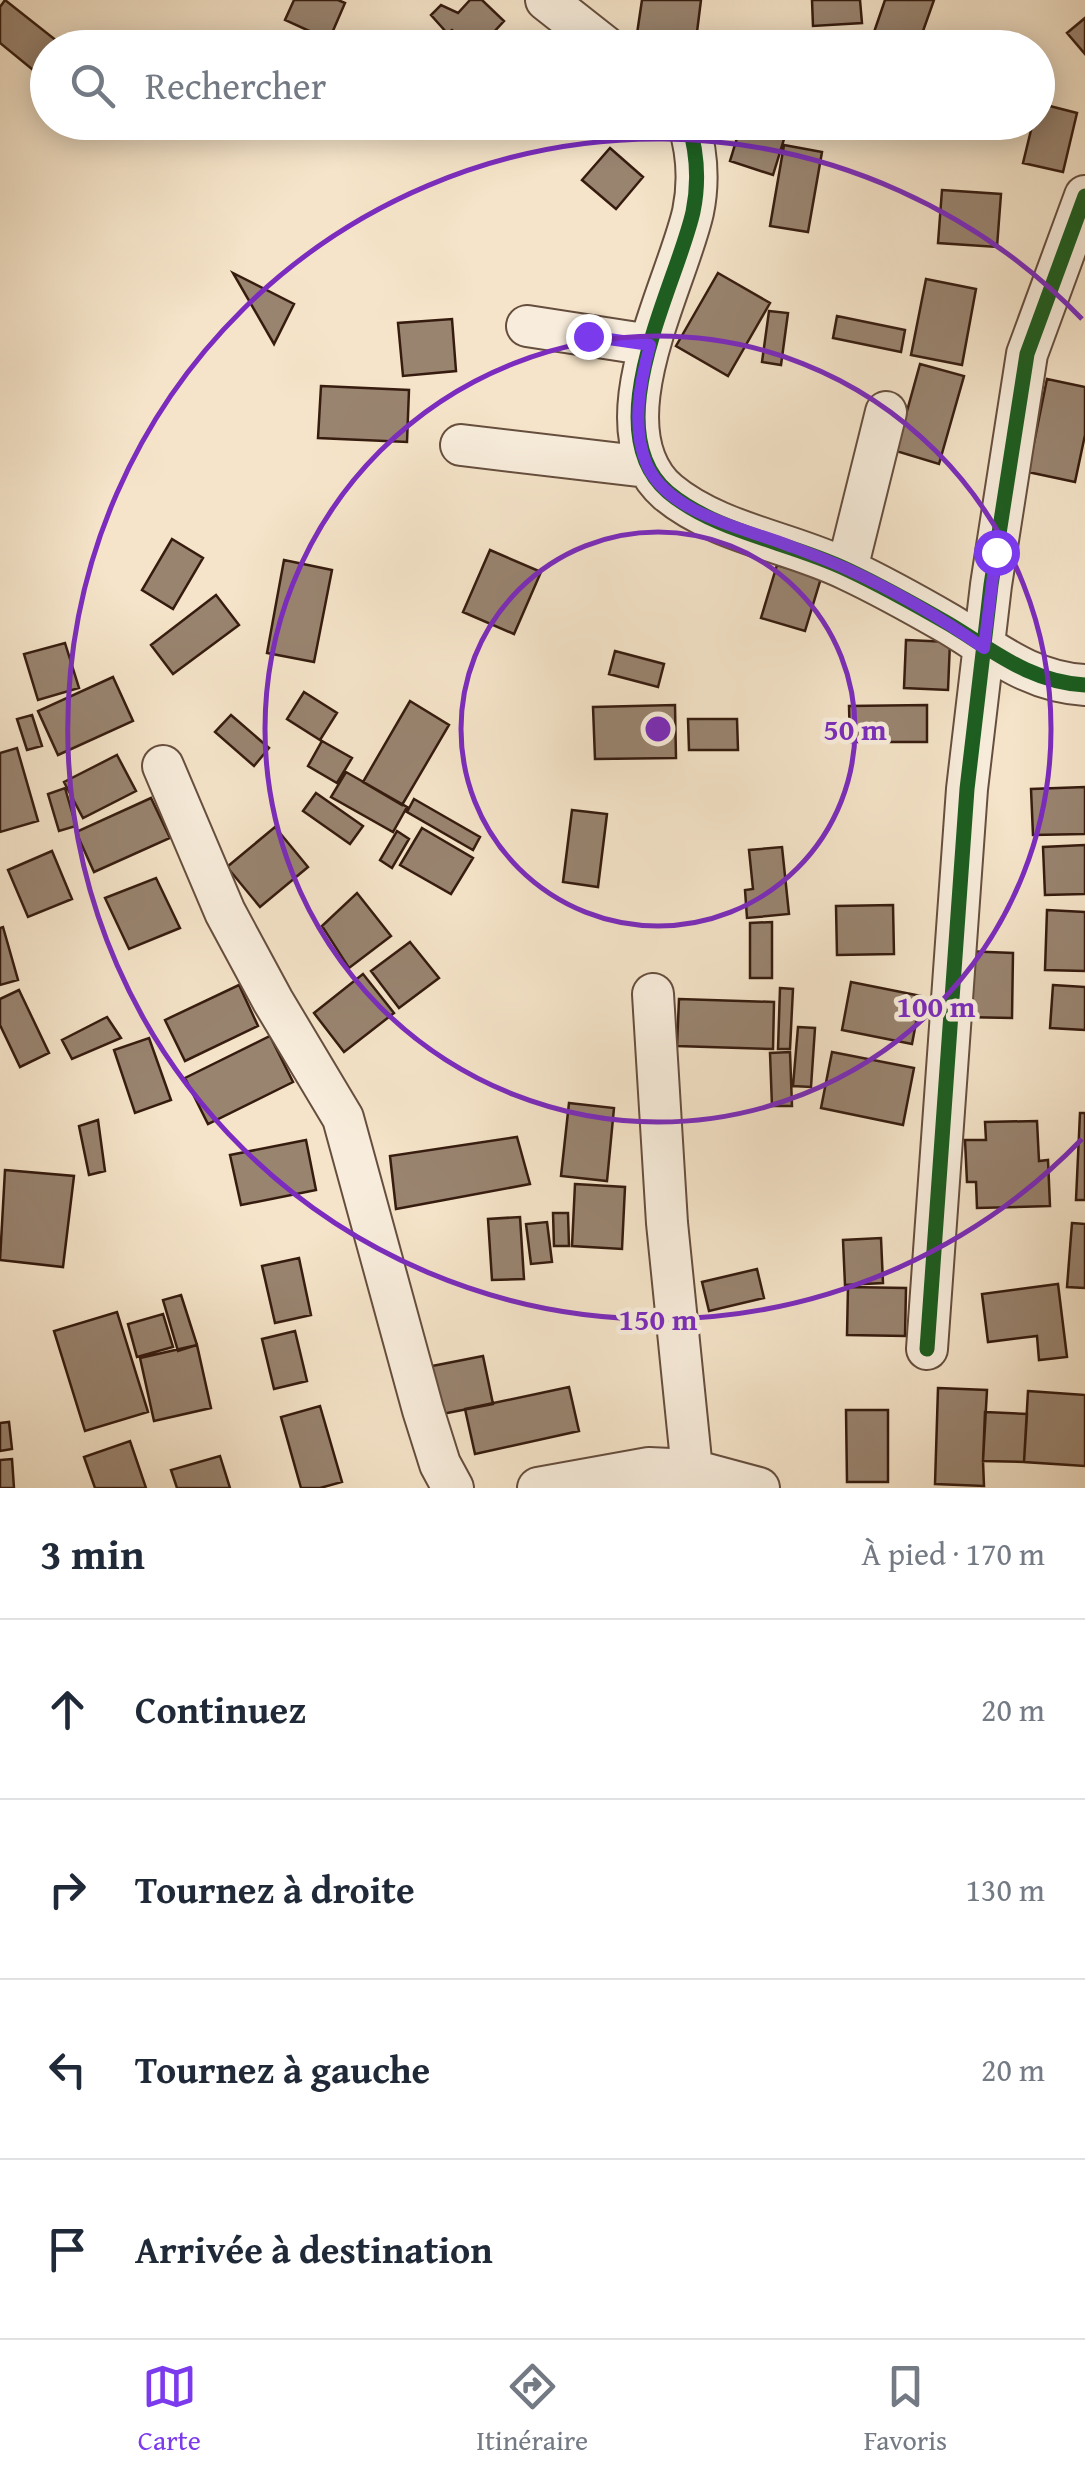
<!DOCTYPE html>
<html lang="fr">
<head>
<meta charset="utf-8">
<style>
	:root { --surface:#fff; --page:#f2f2f3; --text:#1f2937; --muted:#747a83; --line:#e0e1e3; --accent:#7c3aed }
	body { margin:0; font-family:"Gentium Book Plus",serif; background:var(--page); color:var(--text) }
	.stop { position:absolute; width:30px; height:30px; margin:-22px; border:8px solid #7c3aed; border-radius:50%; background:#fff }
	.stop.end { background:#7c3aed; border-color:#fff; box-shadow:0 2px 10px #0008 }
	.list { margin:0; padding:0; list-style:none }
	h2 { display:flex; justify-content:space-between; align-items:center; height:130px; margin:0; padding:0 40px; font-size:42px }
	h2 small { font-size:32px; font-weight:400; color:var(--muted) }
	.list li { display:grid; grid-template-columns:65px 1fr auto; gap:30px; align-items:center; box-sizing:border-box; height:180px; padding:0 40px; border-top:2px solid var(--line) }
	.list b { display:block; font-size:38px; white-space:nowrap }
	.list em { font-size:32px; font-style:normal; color:var(--muted) }
	.icon { flex:none; width:55px; height:55px; fill:none; stroke:currentColor; stroke-width:2; stroke-linecap:round; stroke-linejoin:round }
	.map { position:relative; flex:none; width:1085px; height:1488px; overflow:hidden }
	.search { position:absolute; background:var(--surface); box-shadow:0 5px 25px #0003; left:30px; right:30px; top:30px; height:110px; display:flex; align-items:center; gap:25px; box-sizing:border-box; padding:0 35px; border-radius:55px; color:var(--muted); font-size:38px }
	.sheet { height:850px; background:var(--surface) }
	nav { display:flex; justify-content:space-around; align-items:center; box-sizing:border-box; height:140px; border-top:2px solid var(--line); background:var(--surface); font-size:28px; color:var(--muted) }
	nav a { display:grid; justify-items:center; gap:5px }
	nav .on { color:var(--accent) }
	.map>svg:first-child { display:block }
</style>
</head>
<body>
<div class="map">
<svg width="1085" height="1488" viewBox="0 0 1085 1488">
	<rect width="100%" height="100%" fill="#f5e4c9"/>
	<filter id="stains"><feTurbulence type="fractalNoise" baseFrequency=".002" numOctaves="4"/><feColorMatrix values="0 0 0 0 .2 0 0 0 0 .09 0 0 0 0 .02 0 0 0 .5 -.17"/></filter>
	<radialGradient id="worn" r=".72"><stop offset=".6" stop-color="#630" stop-opacity="0"/><stop offset="1" stop-color="#630" stop-opacity=".3"/></radialGradient>
	<path fill="#998470" stroke="#361c0f" stroke-width="2.5" d="M 5,0 L 62,45 L 59,48 L 48,48 L 48,62 L 38,74 L 0,43 L 0,7 Z
		M 294,0 L 338,0 L 345,3 L 329,40 L 285,20 Z
		M 470,0 L 482,0 L 504,21 L 479,48 L 471,48 L 452,30 L 447,33 L 431,15 L 441,5 L 458,13 Z
		M 642,0 L 701,0 L 695,48 L 635,47 Z
		M 812,0 L 860,0 L 862,23 L 813,26 Z
		M 885,0 L 934,0 L 917,48 L 899,48 L 872,38 Z
		M 1085,18 L 1085,54 L 1067,33 Z
		M 446,33 L 461,48 L 420,48 L 433,34 L 439,40 Z
		M 1038,103 L 1077,113 L 1063,172 L 1023,163 L 1033,122 L 1038,122 Z
		M 741,125 L 784,139 L 773,175 L 730,161 Z
		M 784,145 L 822,152 L 808,232 L 770,226 Z
		M 610,148 L 643,177 L 616,209 L 582,180 Z
		M 942,190 L 1001,194 L 997,247 L 938,243 Z
		M 233,273 L 294,304 L 274,344 Z
		M 718,273 L 770,303 L 728,376 L 676,346 Z
		M 926,279 L 976,289 L 962,365 L 911,355 Z
		M 769,311 L 788,313 L 781,365 L 762,362 Z
		M 837,316 L 905,330 L 901,352 L 833,338 Z
		M 452,319 L 456,371 L 403,376 L 398,323 Z
		M 920,364 L 964,376 L 939,464 L 896,451 Z
		M 1047,379 L 1085,387 L 1085,435 L 1075,482 L 1028,472 Z
		M 321,386 L 409,390 L 407,442 L 318,438 Z
		M 172,539 L 203,558 L 173,609 L 142,590 Z
		M 490,550 L 541,572 L 514,634 L 463,612 Z
		M 284,560 L 332,570 L 314,662 L 267,653 Z
		M 777,565 L 821,578 L 805,631 L 761,618 Z
		M 216,595 L 239,625 L 173,674 L 151,645 Z
		M 906,640 L 950,642 L 948,690 L 904,688 Z
		M 65,643 L 79,688 L 38,700 L 24,654 Z
		M 615,651 L 664,664 L 658,687 L 609,674 Z
		M 113,677 L 133,721 L 58,755 L 38,711 Z
		M 304,692 L 337,713 L 320,740 L 287,719 Z
		M 410,701 L 449,725 L 402,805 L 363,782 Z
		M 675,705 L 676,758 L 595,759 L 593,707 Z
		M 927,705 L 927,742 L 850,742 L 849,706 Z
		M 32,715 L 42,746 L 27,750 L 17,719 Z
		M 231,715 L 269,748 L 254,766 L 215,732 Z
		M 688,719 L 737,719 L 738,750 L 689,750 Z
		M 322,741 L 352,758 L 337,783 L 308,766 Z
		M 17,748 L 38,821 L 0,832 L 0,753 Z
		M 117,755 L 136,791 L 83,818 L 64,782 Z
		M 346,772 L 407,807 L 393,832 L 331,797 Z
		M 1085,787 L 1085,834 L 1033,835 L 1031,789 Z
		M 65,788 L 76,826 L 59,831 L 48,794 Z
		M 316,793 L 363,826 L 350,844 L 303,811 Z
		M 151,798 L 170,838 L 94,872 L 76,832 Z
		M 414,799 L 480,837 L 473,850 L 407,812 Z
		M 572,810 L 607,814 L 598,887 L 563,882 Z
		M 275,827 L 308,867 L 260,907 L 227,867 Z
		M 422,828 L 473,858 L 451,894 L 400,865 Z
		M 397,831 L 409,839 L 392,868 L 380,860 Z
		M 1085,845 L 1085,894 L 1045,895 L 1043,847 Z
		M 782,847 L 789,914 L 747,918 L 745,890 L 753,889 L 749,850 Z
		M 52,851 L 72,899 L 28,917 L 8,870 Z
		M 156,878 L 180,928 L 129,949 L 105,898 Z
		M 357,893 L 391,936 L 349,968 L 322,926 Z
		M 893,905 L 894,954 L 837,955 L 836,906 Z
		M 1047,910 L 1085,912 L 1085,971 L 1045,970 Z
		M 772,922 L 772,978 L 750,978 L 750,923 Z
		M 3,927 L 18,980 L 0,985 L 0,928 Z
		M 410,942 L 439,978 L 399,1008 L 371,971 Z
		M 963,951 L 1013,953 L 1012,1018 L 962,1017 Z
		M 363,974 L 394,1013 L 344,1052 L 314,1013 Z
		M 851,982 L 921,996 L 912,1044 L 842,1030 Z
		M 239,985 L 258,1026 L 185,1061 L 165,1020 Z
		M 1053,985 L 1085,987 L 1085,1030 L 1050,1028 Z
		M 780,988 L 793,989 L 790,1049 L 778,1049 Z
		M 19,990 L 49,1053 L 20,1067 L 0,1025 L 0,999 Z
		M 679,999 L 774,1002 L 773,1049 L 677,1046 Z
		M 107,1017 L 121,1038 L 72,1059 L 62,1040 Z
		M 798,1027 L 815,1028 L 811,1087 L 793,1086 Z
		M 270,1036 L 293,1082 L 208,1124 L 185,1078 Z
		M 149,1038 L 171,1100 L 135,1113 L 114,1050 Z
		M 790,1052 L 792,1106 L 772,1106 L 770,1053 Z
		M 832,1052 L 914,1068 L 903,1125 L 821,1108 Z
		M 569,1103 L 614,1108 L 607,1181 L 561,1176 Z
		M 1080,1113 L 1085,1113 L 1085,1200 L 1076,1200 Z
		M 98,1120 L 105,1171 L 89,1175 L 79,1126 Z
		M 1037,1121 L 1039,1161 L 1048,1160 L 1050,1206 L 977,1208 L 976,1182 L 967,1182 L 965,1140 L 986,1140 L 985,1122 Z
		M 517,1137 L 530,1184 L 396,1209 L 390,1156 Z
		M 306,1140 L 316,1190 L 241,1205 L 230,1155 Z
		M 5,1170 L 74,1176 L 63,1267 L 0,1260 Z
		M 575,1184 L 625,1187 L 622,1249 L 572,1246 Z
		M 553,1213 L 568,1213 L 569,1246 L 554,1246 Z
		M 520,1217 L 524,1279 L 492,1280 L 488,1219 Z
		M 547,1222 L 552,1262 L 531,1264 L 526,1224 Z
		M 1072,1223 L 1085,1224 L 1085,1288 L 1067,1287 Z
		M 881,1238 L 883,1283 L 845,1285 L 843,1240 Z
		M 299,1258 L 311,1315 L 275,1323 L 262,1266 Z
		M 757,1269 L 764,1298 L 709,1311 L 702,1282 Z
		M 1058,1284 L 1067,1357 L 1039,1360 L 1037,1336 L 988,1342 L 982,1294 Z
		M 848,1287 L 906,1288 L 905,1336 L 847,1335 Z
		M 181,1295 L 197,1345 L 178,1351 L 163,1300 Z
		M 117,1312 L 148,1412 L 85,1431 L 54,1331 Z
		M 163,1314 L 173,1347 L 137,1357 L 128,1324 Z
		M 295,1331 L 307,1381 L 274,1389 L 262,1339 Z
		M 197,1345 L 211,1408 L 154,1421 L 140,1358 Z
		M 483,1356 L 493,1404 L 437,1415 L 427,1367 Z
		M 569,1387 L 579,1431 L 475,1454 L 465,1409 Z
		M 938,1388 L 987,1390 L 983,1461 L 984,1486 L 935,1484 Z
		M 1028,1391 L 1085,1395 L 1085,1466 L 1024,1462 Z
		M 320,1406 L 342,1482 L 320,1488 L 301,1488 L 281,1417 Z
		M 846,1410 L 888,1410 L 888,1482 L 847,1482 Z
		M 985,1412 L 1027,1414 L 1024,1462 L 983,1461 Z
		M 9,1422 L 12,1449 L 0,1451 L 0,1423 Z
		M 130,1441 L 146,1488 L 95,1488 L 84,1457 Z
		M 220,1456 L 230,1488 L 177,1488 L 171,1470 Z
		M 12,1459 L 14,1488 L 0,1488 L 0,1460 Z"/>
	<g fill="none" stroke-linecap="round" stroke-linejoin="round">
		<defs>
			<path id="minor" d="M 546,0 L 607,48
				M 688,122 C 697,151 699,183 693,212 C 676,287 595,429 668,492 C 717,533 791,542 848,570 C 882,586 916,605 949,624 C 994,651 1030,682 1085,685
				M 527,326 L 650,345
				M 461,445 L 647,467
				M 847,569 L 886,412
				M 163,766 L 225,912 L 273,1001 L 343,1118 L 423,1410 L 440,1464 L 453,1488
				M 653,994 L 667,1223 L 692,1470
				M 927,1349 L 967,789 L 991,585 L 1027,354 L 1085,196
				M 538,1488 L 649,1468 L 692,1470 L 759,1488"/>
		</defs>
		<use href="#minor" stroke="#664e3e" stroke-width="44"/>
		<use href="#minor" stroke="#f8eddc" stroke-width="40"/>
		<defs>
			<path id="cycleway" d="M 688,122 C 697,151 699,183 693,212 C 676,287 595,429 668,492 C 717,533 791,542 848,570 C 882,586 916,605 949,624 C 994,651 1030,682 1085,685
				M 927,1349 L 967,789 L 991,585 L 1027,354 L 1085,196"/>
		</defs>
		<use href="#cycleway" stroke="#f8eddc" stroke-width="21"/>
		<use href="#cycleway" stroke="#1b5e20" stroke-width="15"/>
	</g>
	<g fill="none" stroke-linecap="round" stroke-linejoin="round">
		<path stroke="#7c3aed" stroke-width="12" d="M 588,336 L 650,345 C 640,382 631,428 647,465 C 668,512 738,527 782,543 C 803,551 825,559 845,568 C 893,590 941,618 984,648 L 996,552"/>
	</g>
	<g fill="none" stroke="#7b2cbf" stroke-width="5">
		<circle cx="658" cy="729" r="197"/>
		<circle cx="658" cy="729" r="393"/>
		<path d="M1082 1139A590 590 0 1 1 1082 319"/>
	</g>
	<circle cx="658" cy="729" r="15" fill="#7b2cbf" stroke="#f8eddc" stroke-width="5"/>
	<g font-size="30" text-anchor="middle" font-weight="bold" fill="#7b2cbf" stroke="#f8eddc" stroke-width="9" stroke-linejoin="round" paint-order="stroke">
		<text x="855" y="740">50 m</text>
		<text x="936" y="1017">100 m</text>
		<text x="658" y="1330">150 m</text>
	</g>
	<rect width="100%" height="100%" filter="url(#stains)"/>
	<rect width="100%" height="100%" fill="url(#worn)"/>
</svg>
<div class="stop" style="left:996px;top:552px"></div>
<div class="stop end" style="left:588px;top:336px"></div>
<div class="search"><svg class="icon" aria-label="search" viewBox="0 0 24 24"><circle cx="10" cy="10" r="6"/><path d="M15 15l6 6"/></svg>Rechercher</div>
</div>
<section class="sheet">
<h2>3 min<small>À pied · 170 m</small></h2>
<ul class="list">
<li><svg class="icon" aria-label="ahead" viewBox="0 0 24 24"><path d="M12 20V5M6 11l6-6 6 6"/></svg><div><b>Continuez</b></div><em>20 m</em></li>
<li><svg class="icon" aria-label="right" viewBox="0 0 24 24"><path d="M7 20v-9h11M14 6l5 5-5 5"/></svg><div><b>Tournez à droite</b></div><em>130 m</em></li>
<li><svg class="icon" aria-label="left" viewBox="0 0 24 24"><path d="M17 20v-9H6M10 6l-5 5 5 5"/></svg><div><b>Tournez à gauche</b></div><em>20 m</em></li>
<li><svg class="icon" aria-label="arrive" viewBox="0 0 24 24"><path d="M6 21V4h12l-3 4 3 4H6"/></svg><div><b>Arrivée à destination</b></div></li>
</ul>
</section>
<nav>
<a class="on"><svg class="icon" aria-label="map" viewBox="0 0 24 24"><path d="M3 6l6-2 6 2 6-2v14l-6 2-6-2-6 2zM9 4v14M15 6v14"/></svg>Carte</a>
<a><svg class="icon" aria-label="directions" viewBox="0 0 24 24"><path d="M12 3l9 9-9 9-9-9zM9 14v-3h6M13 9l2 2-2 2"/></svg>Itinéraire</a>
<a><svg class="icon" aria-label="saved" viewBox="0 0 24 24"><path d="M7 4h10v16l-5-4-5 4z"/></svg>Favoris</a>
</nav>
</body>
</html>
